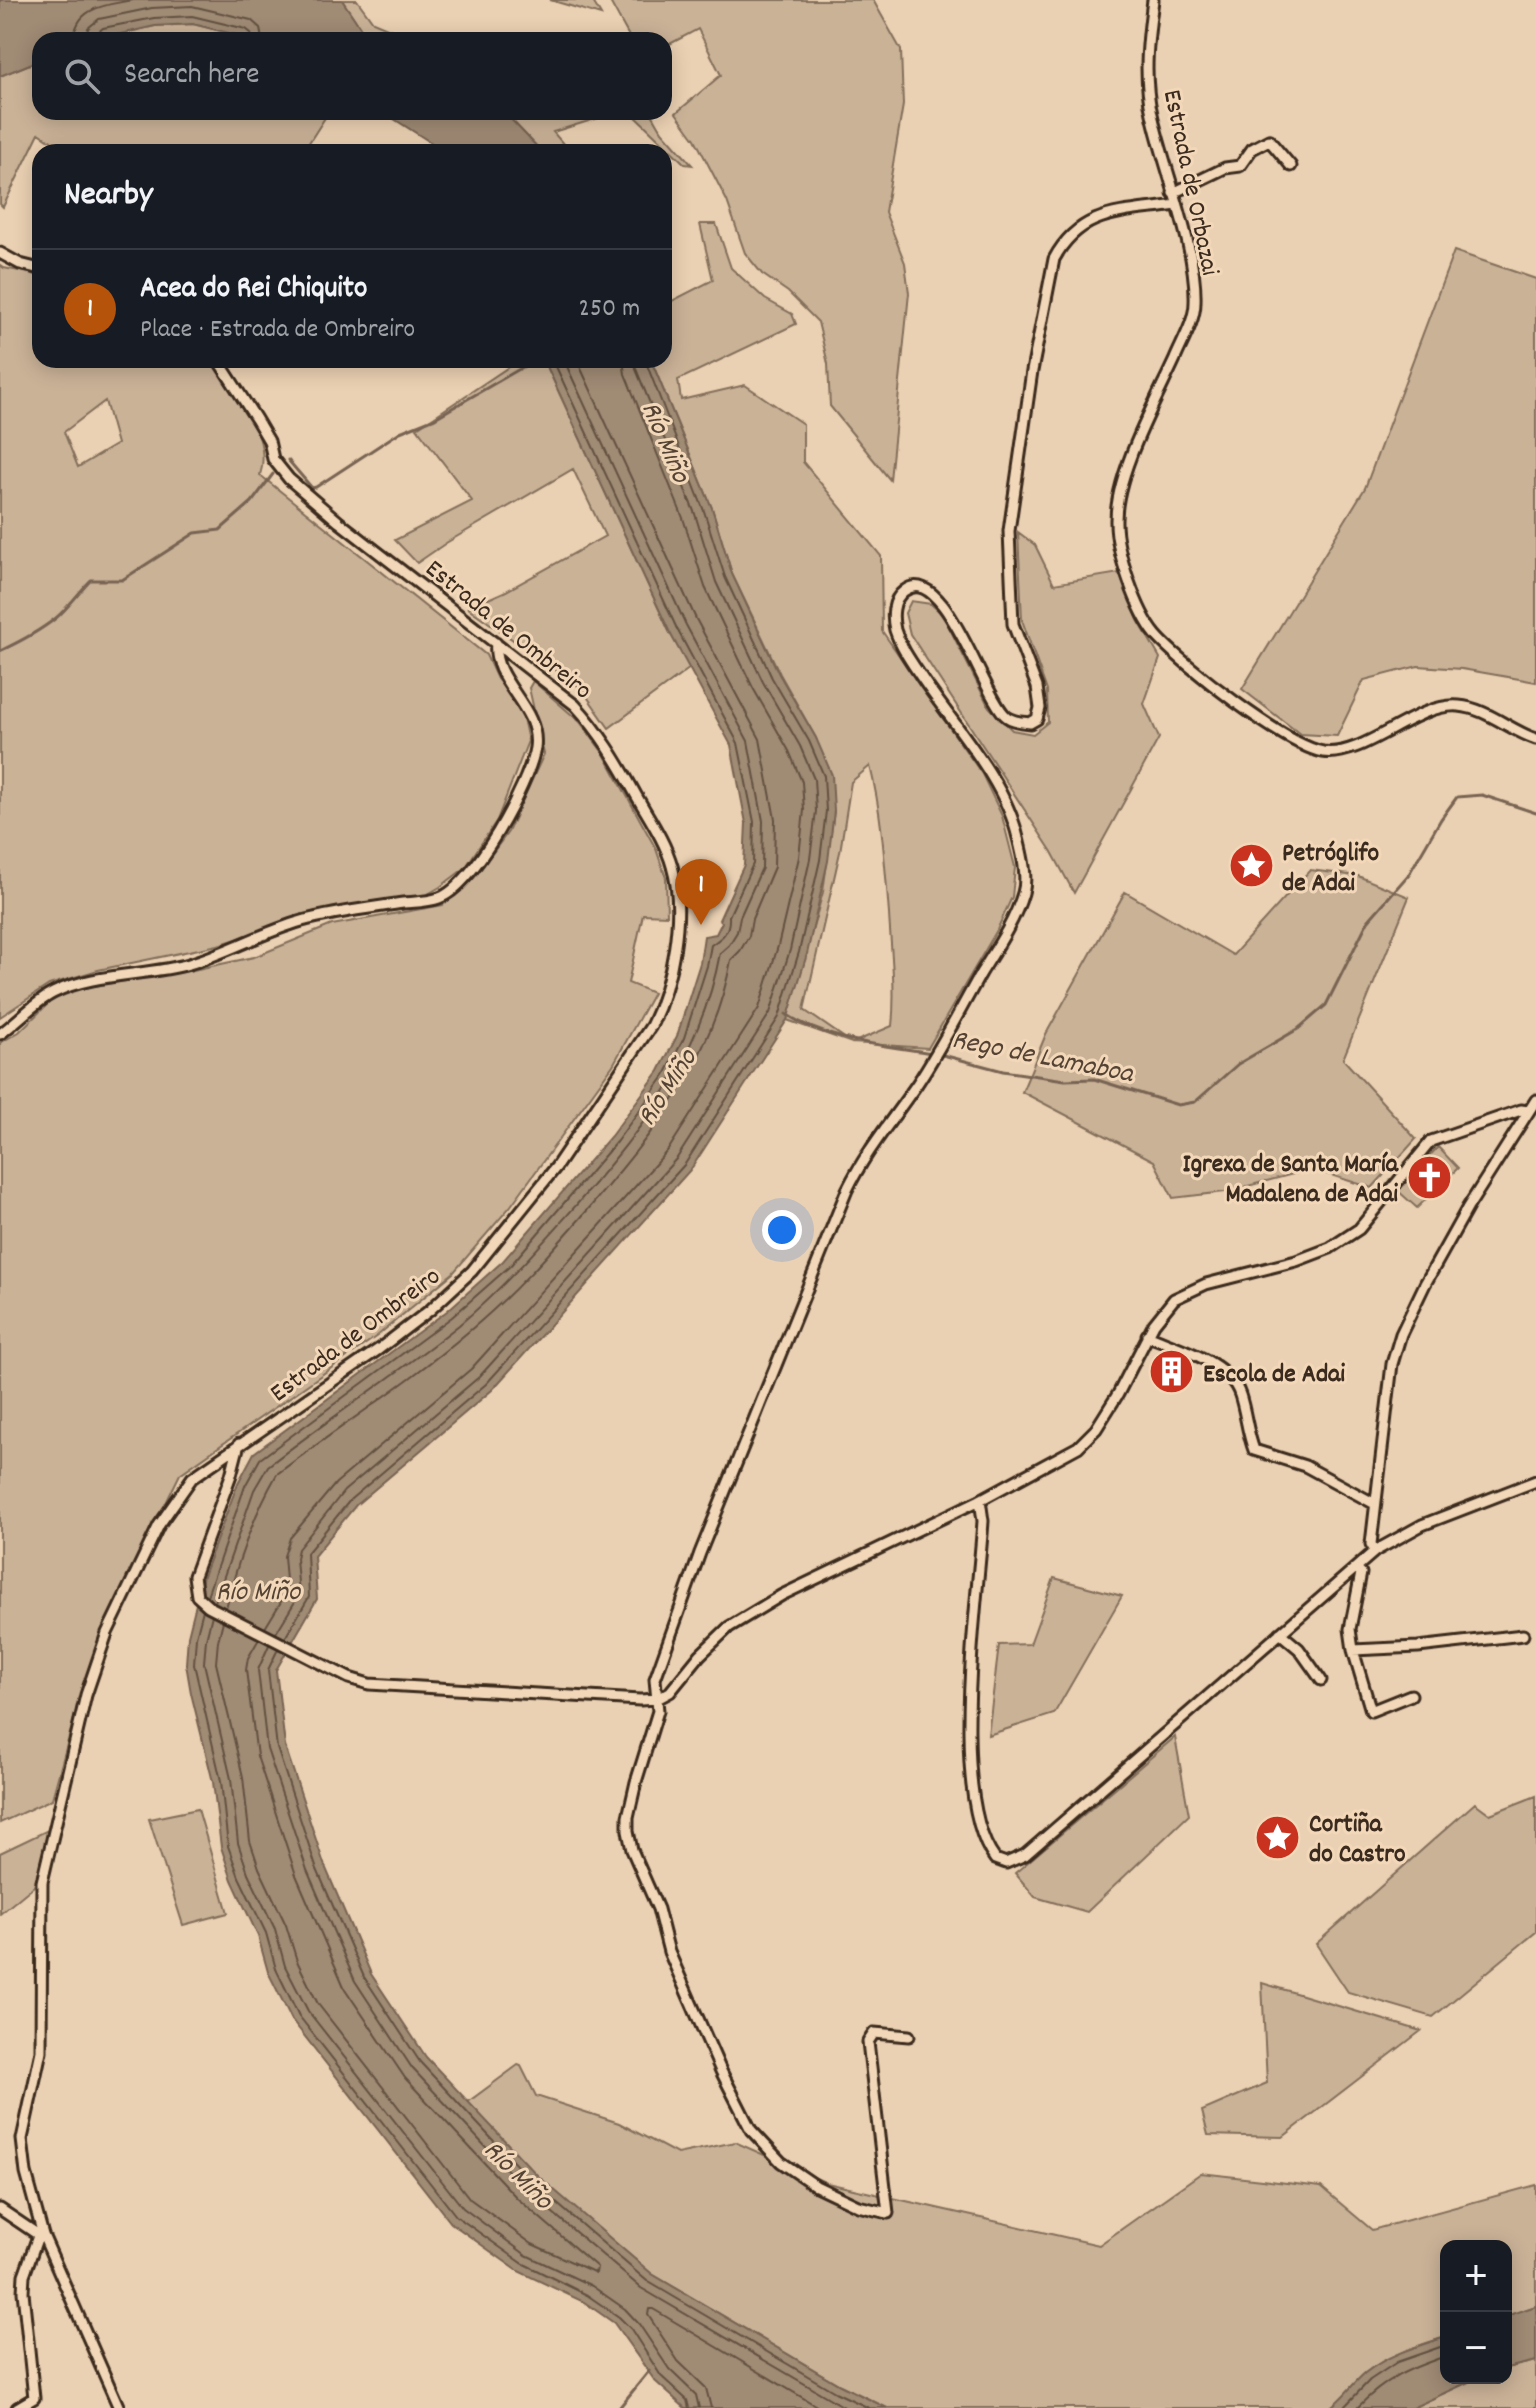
<!DOCTYPE html>
<html lang="en">
<head>
<meta charset="utf-8">
<style>
	:root { --surface:#171b24; --page:#20242c; --text:#f1f3f6; --muted:#9ea1a6; --line:#363941; --accent:#b45309 }
	body { margin:0; font-family:Dekko,sans-serif; background:var(--page); color:var(--text) }
	.controls { position:absolute; right:24px; bottom:24px; display:grid; overflow:hidden; border-radius:16px; box-shadow:0 4px 20px #0003 }
	.controls button { width:72px; height:72px; display:grid; place-items:center; padding:0; border:0; border-bottom:2px solid var(--line); background:var(--surface); color:var(--text); font:40px sans-serif }
	.you { position:absolute; left:782px; top:1230px; width:28px; height:28px; margin:-20px; border:6px solid #fff; border-radius:50%; background:#1a73e8; box-shadow:0 0 0 12px #1a73e833 }
	.badge { display:grid; place-items:center; width:52px; height:52px; border-radius:50%; background:var(--accent); color:#fff; font-size:26px; font-weight:700 }
	.pin { position:absolute; translate:-50% -66px; filter:drop-shadow(0 2px 4px #0008) }
	.pin::after { content:''; position:absolute; top:42px; width:28px; height:24px; background:inherit; clip-path:polygon(0 0,100% 0,50% 100%) }
	.list { margin:0; padding:0; list-style:none }
	h2 { display:flex; justify-content:space-between; align-items:center; height:104px; margin:0; padding:0 32px; font-size:34px }
	h2 small { font-size:26px; font-weight:400; color:var(--muted) }
	.list li { display:grid; grid-template-columns:52px 1fr auto; gap:24px; align-items:center; box-sizing:border-box; height:120px; padding:0 32px; border-top:2px solid var(--line) }
	.list b { display:block; font-size:30px; white-space:nowrap }
	.list p { margin:0; font-size:26px; white-space:nowrap; color:var(--muted) }
	.list em { font-size:26px; font-style:normal; color:var(--muted) }
	.icon { flex:none; width:44px; height:44px; fill:none; stroke:currentColor; stroke-width:2; stroke-linecap:round; stroke-linejoin:round }
	.map { position:relative; flex:none; width:1536px; height:2408px; overflow:hidden }
	.search { position:absolute; background:var(--surface); box-shadow:0 4px 20px #0003; left:32px; top:32px; width:640px; height:88px; display:flex; align-items:center; gap:20px; box-sizing:border-box; padding:0 28px; border-radius:24px; color:var(--muted); font-size:30px }
	.panel { position:absolute; background:var(--surface); box-shadow:0 4px 20px #0003; left:32px; top:144px; width:640px; height:224px; border-radius:24px }
	.map>svg:first-child { display:block }
</style>
</head>
<body>
<div class="map">
<svg width="1536" height="2408" viewBox="0 0 1536 2408">
	<rect width="100%" height="100%" fill="#ebd1b3"/>
	<filter id="ink" filterUnits="userSpaceOnUse"><feTurbulence type="fractalNoise" baseFrequency=".0125" numOctaves="2"/><feDisplacementMap in="SourceGraphic" scale="16" xChannelSelector="R" yChannelSelector="G"/><feConvolveMatrix kernelMatrix="1 2 1 2 8 2 1 2 1" color-interpolation-filters="sRGB"/></filter>
	<g filter="url(#ink)">
		<path fill="#cab297" stroke="#826e5a" stroke-width="2" fill-rule="evenodd" d="M 342,0 L 357,0 L 373,22 L 416,40 L 388,40 L 362,30 Z
			M 550,0 L 592,0 L 601,15 Z
			M 609,0 L 873,0 L 901,50 L 903,105 L 885,212 L 905,263 L 909,293 L 890,480 L 830,406 L 828,364 L 818,322 L 788,292 L 762,274 L 745,253 L 727,201 L 695,139 L 676,113 L 721,75 L 698,29 L 664,47 L 664,40 L 631,40 Z
			M 193,24 L 257,40 L 94,40 L 155,26 Z
			M 40,60 L 40,112 L 328,113 L 303,152 L 197,152 L 187,149 L 188,152 L 68,152 L 39,133 L 3,207 L 0,204 L 0,76 Z
			M 504,112 L 618,112 L 553,132 L 570,152 L 542,152 Z
			M 631,112 L 651,112 L 662,131 L 692,165 L 685,164 Z
			M 700,224 L 716,224 L 731,268 L 765,299 L 792,314 L 796,324 L 678,380 L 681,400 L 745,385 L 803,424 L 803,462 L 881,556 L 882,631 L 982,774 L 1002,816 L 1015,867 L 1012,897 L 997,930 L 928,1048 L 852,1043 L 787,1020 L 823,892 L 834,811 L 816,738 L 780,674 L 732,574 L 712,508 L 651,360 L 664,360 L 664,305 L 713,280 ZM 870,766 C 882,814 885,865 889,914 C 891,952 896,989 892,1026 L 852,1043 L 804,1010 L 840,852 L 851,782 Z
			M 1454,251 L 1536,279 L 1536,682 L 1462,669 L 1418,666 L 1364,680 L 1337,736 L 1300,734 L 1242,689 L 1365,488 Z
			M 0,265 L 4,268 L 40,275 L 40,360 L 213,360 C 235,388 273,438 260,475 L 486,655 L 497,679 L 513,698 L 523,718 L 528,741 L 497,820 L 465,868 L 440,887 L 421,898 L 374,901 L 301,918 L 218,945 L 98,970 L 49,985 L 0,1017 ZM 105,401 L 117,444 L 78,467 L 64,432 Z
			M 519,360 L 544,360 L 670,633 L 690,668 L 609,728 L 581,688 L 468,608 L 506,591 L 605,536 L 573,469 L 446,543 L 417,563 L 395,540 L 472,501 L 417,428 Z
			M 1018,532 L 1035,545 L 1054,584 L 1119,573 L 1138,620 L 1160,658 L 1144,704 L 1159,738 L 1074,893 L 1052,852 L 910,634 L 905,613 L 911,601 L 931,604 L 943,615 L 989,707 L 1012,730 L 1033,734 L 1048,722 L 1047,691 L 1022,620 Z
			M 533,681 L 580,722 L 604,754 L 656,849 L 666,878 L 667,915 L 643,914 L 628,983 L 653,993 L 613,1065 L 510,1207 L 453,1273 L 377,1336 L 180,1474 L 97,1645 L 81,1693 L 52,1799 L 0,1823 L 0,1043 L 19,1032 L 56,996 L 81,988 L 193,970 L 254,957 L 332,925 L 443,905 L 474,878 L 508,832 L 544,754 L 529,688 Z
			M 1310,870 L 1358,876 L 1409,897 L 1343,1059 L 1416,1139 L 1372,1188 L 1312,1169 L 1225,1192 L 1173,1198 L 1154,1161 L 1022,1092 L 1046,1034 L 1125,892 L 1233,955 Z
			M 1438,1147 L 1458,1168 L 1417,1208 L 1397,1190 Z
			M 1054,1578 L 1122,1596 L 1054,1714 L 988,1735 L 999,1645 L 1030,1644 Z
			M 1175,1737 L 1189,1815 L 1087,1912 L 1035,1897 L 1015,1873 Z
			M 1536,1796 L 1536,1932 L 1433,2017 L 1348,1992 L 1316,1944 L 1475,1803 L 1490,1814 Z
			M 198,1809 L 228,1913 L 183,1925 L 149,1819 Z
			M 50,1829 L 34,1886 L 0,1914 L 0,1853 Z
			M 1262,1983 L 1421,2031 L 1283,2137 L 1208,2135 L 1202,2111 L 1267,2083 Z
			M 518,2065 L 521,2066 L 536,2096 L 619,2123 L 677,2154 L 735,2142 L 827,2183 L 1099,2245 L 1201,2173 L 1321,2187 L 1372,2230 L 1536,2185 L 1536,2306 L 1506,2316 L 1506,2246 L 1446,2246 L 1446,2337 C 1418,2346 1389,2354 1365,2373 C 1352,2384 1343,2399 1329,2408 L 887,2408 L 840,2385 L 652,2274 L 538,2177 L 468,2102 Z
			M 1536,2361 L 1536,2408 L 1412,2408 L 1477,2378 L 1506,2378 L 1506,2368 Z"/>
		<path fill="#a08b74" stroke="#786452" stroke-width="2" d="M 0,0 L 342,0 L 362,30 L 388,40 L 257,40 L 193,24 L 155,26 L 94,40 L 40,40 L 40,60 L 0,76 Z
			M 383,112 L 504,112 L 542,152 L 446,152 Z
			M 544,360 L 651,360 L 712,508 L 732,574 L 779,674 L 816,738 L 832,775 L 834,811 L 828,861 L 807,954 L 787,1020 L 691,1169 L 492,1390 L 356,1505 L 314,1556 L 317,1599 L 276,1670 L 285,1746 L 324,1864 L 371,1974 L 426,2057 L 538,2176 L 652,2274 L 840,2385 L 887,2408 L 685,2408 L 655,2381 L 614,2323 L 584,2302 L 518,2271 L 451,2223 L 292,2020 L 268,1972 L 258,1936 L 232,1880 L 221,1847 L 213,1782 L 191,1693 L 186,1664 L 188,1636 L 203,1576 L 238,1483 L 254,1453 L 447,1311 L 503,1261 L 611,1136 L 659,1071 L 677,1036 L 700,963 L 704,936 L 716,934 L 722,922 L 719,920 L 744,865 L 746,823 L 731,745 L 670,633 Z
			M 1536,2306 L 1536,2361 L 1506,2368 L 1506,2316 Z
			M 1446,2337 L 1446,2378 L 1477,2378 L 1412,2408 L 1329,2408 C 1343,2399 1352,2384 1365,2373 C 1389,2354 1418,2346 1446,2337 Z"/>
		<g fill="none" stroke-linecap="round" stroke-linejoin="round">
			<path stroke="#635140" stroke-width="2" d="M 74,40 C 75,6 107,5 133,0
				M 86,40 L 88,28 L 99,19 L 152,8 L 192,6 L 251,20 L 260,28 L 262,40
				M 96,40 L 97,33 L 103,28 L 154,18 L 192,16 L 246,29 L 251,33 L 252,40
				M 207,1596 L 245,1486 L 260,1459 L 452,1317 L 510,1266 L 617,1141 L 665,1075 L 684,1038 L 707,966 L 711,945 C 722,938 730,932 729,916 L 753,864 L 754,822 L 738,743 L 677,629 L 553,360
				M 215,1602 L 254,1490 L 268,1466 C 330,1418 397,1374 459,1325 C 503,1288 540,1246 578,1203 C 644,1125 701,1057 720,953 L 729,945 L 737,932 L 740,917 L 762,868 L 763,821 L 748,741 L 686,625 L 564,360
				M 226,1608 C 237,1563 254,1514 277,1474 C 340,1426 408,1383 468,1332 C 515,1293 551,1252 591,1206 C 654,1131 713,1060 731,960 L 740,951 L 749,936 L 752,919 L 774,867 L 775,819 L 760,739 L 696,619 L 577,360
				M 203,1610 L 196,1637 L 194,1664 L 221,1781 L 228,1846 L 239,1877 L 266,1933 L 276,1969 L 299,2016 L 456,2216 L 522,2263 L 587,2295 L 619,2317 L 631,2329 L 661,2376 L 687,2400 L 689,2408
				M 212,1615 L 206,1639 L 204,1663 L 231,1779 L 238,1843 L 248,1873 L 275,1929 L 285,1966 L 308,2011 L 463,2208 L 526,2255 L 592,2286 L 625,2309 L 639,2324 L 669,2369 L 696,2395 L 699,2408
				M 223,1621 L 218,1641 L 216,1663 L 243,1777 L 250,1841 L 259,1868 L 286,1925 L 297,1961 L 318,2004 L 470,2199 L 532,2244 L 596,2273 L 597,2267 L 517,2198 L 405,2078 L 345,1989 L 296,1875 L 257,1756 L 246,1670 L 248,1658 L 259,1639
				M 265,1628 L 287,1592 L 284,1556 L 290,1538 L 336,1483 L 471,1369 L 668,1150 L 759,1008 L 778,946 L 799,857 L 804,810 L 802,782 L 789,751 L 753,688 L 705,587 L 683,518 L 625,374 L 623,360
				M 276,1633 L 299,1595 L 296,1558 L 298,1549 L 344,1491 L 479,1377 L 677,1158 L 770,1013 L 790,950 L 810,859 L 816,811 L 814,779 L 800,746 L 763,682 L 716,582 L 695,514 L 636,369 L 635,360
				M 285,1638 L 309,1597 L 307,1553 L 351,1499 L 486,1384 L 685,1164 L 779,1017 L 799,952 L 820,860 L 826,811 L 824,776 L 809,741 L 772,678 L 725,577 L 704,511 L 645,360
				M 269,1645 L 258,1670 L 267,1749 L 307,1870 L 355,1981 L 412,2068 L 525,2189 L 641,2288 L 846,2408
				M 278,1649 L 268,1670 L 277,1748 L 316,1867 L 364,1977 L 420,2062 L 532,2182 L 647,2281 L 835,2392 L 869,2408
				M 711,2408 L 706,2388 L 678,2361 L 648,2315 L 649,2309 L 653,2309 L 820,2408
				M 1343,2408 L 1370,2380 L 1397,2362 L 1446,2345
				M 1357,2408 C 1386,2378 1408,2369 1446,2356"/>
			<path stroke="#786452" stroke-width="3" d="M 288,460 L 312,488 L 316,487 L 400,432 L 435,418 L 535,360
				M 0,651 C 17,643 41,630 56,618 C 68,608 79,592 91,580 L 122,580 L 195,533 L 220,530 L 252,502 L 273,474
				M 786,1014 C 828,1042 883,1045 932,1053
				M 939,1054 L 1003,1071 L 1065,1080 L 1094,1079 L 1178,1105 L 1195,1102 L 1238,1064 L 1298,1029 L 1326,1005 L 1368,921 L 1409,874 L 1441,819 L 1457,797 L 1482,795 L 1536,813
				M 619,2408 L 649,2371"/>
			<defs>
				<path id="minor" d="M 1153,0 C 1148,38 1143,77 1152,114 C 1164,170 1197,247 1195,302 C 1195,321 1182,342 1175,359 C 1155,403 1115,474 1116,522 C 1116,552 1137,612 1156,635 C 1181,664 1287,746 1323,752 C 1365,758 1416,702 1459,706 C 1486,708 1511,731 1536,739
					M 1173,193 L 1225,168 L 1240,166 L 1252,149 L 1269,140 L 1291,166
					M 0,253 L 20,264 L 40,269
					M 0,1034 C 17,1022 35,1002 53,993 C 92,973 147,976 189,964 C 227,953 263,932 302,921 C 334,912 370,908 403,903 C 414,902 429,902 439,898 C 474,886 529,784 535,748 C 541,707 491,682 496,643
					M 1147,1335 C 1177,1348 1229,1361 1240,1395 C 1246,1413 1247,1432 1254,1450 L 1305,1466 L 1375,1504
					M 239,1444 L 231,1475 L 194,1576 L 197,1596 L 208,1606 L 349,1678 L 369,1684 L 640,1700 L 657,1699 L 670,1692 L 700,1655 L 729,1627 L 782,1595 L 980,1500 L 1078,1447 L 1096,1429 L 1118,1394 L 1154,1324 L 1174,1299 L 1206,1284 L 1296,1261 L 1330,1248 L 1359,1229 L 1431,1141 L 1521,1110 L 1528,1111
					M 980,1500 L 983,1521 C 978,1600 948,1797 995,1859 L 1006,1863 L 1025,1855 L 1375,1551 L 1422,1525 L 1536,1481
					M 1375,1551 L 1371,1544 L 1392,1364 L 1401,1334 L 1425,1284 L 1468,1207 L 1536,1100
					M 1357,1569 L 1361,1573 L 1350,1629 L 1353,1650 L 1418,1647 L 1523,1635
					M 1280,1633 L 1299,1649 L 1321,1680
					M 1353,1650 L 1371,1711 L 1411,1695
					M 909,2036 L 874,2033 L 868,2042 L 888,2213 L 858,2206 L 816,2186 L 781,2162 L 751,2130 L 721,2071 L 669,1952 L 658,1909 L 632,1850 L 628,1831 L 628,1817 L 636,1782 L 658,1711 L 655,1679 L 700,1553 L 847,1190 C 866,1151 893,1119 917,1084 C 941,1048 960,1010 981,973 C 996,949 1015,921 1023,893 C 1028,877 1022,854 1018,838 C 1005,780 955,727 922,678 C 912,663 901,648 895,630 C 892,617 892,600 904,591 C 944,560 984,700 1007,717 C 1014,722 1022,722 1030,723 L 1037,719 L 1040,708 L 1037,687 L 1013,624 L 1009,531 L 1032,371 L 1054,259 C 1081,208 1125,213 1176,205
					M 0,2209 L 40,2236
					M 17,2408 L 34,2398 L 23,2292 L 24,2275 L 38,2236
					M 119,2408 L 43,2235 L 26,2173 L 22,2139 L 41,2051 L 42,1882 L 86,1695 L 107,1633 L 159,1525 L 192,1478 L 379,1349 L 430,1310 L 472,1271 L 556,1167 L 651,1026 C 672,984 686,913 672,866 C 665,841 649,818 636,795 C 618,762 600,732 575,705 L 339,522 L 289,479 L 273,459 L 269,441 L 256,419 L 218,360"/>
			</defs>
			<use href="#minor" stroke="#3b2a1e" stroke-width="15"/>
			<use href="#minor" stroke="#f2d8b9" stroke-width="9"/>
		</g>
	</g>
	<defs>
		<symbol id="sight-disc" viewBox="-11 -11 22 22"><circle r="9.5" fill="#c8321e" stroke="#f2d8b9"/><path d="M0-6L1.8-2.2L6-1.7L2.9 1.2L3.7 5.4L0 3.3L-3.7 5.4L-2.9 1.2L-6-1.7L-1.8-2.2Z" fill="#fff"/></symbol>
		<symbol id="church-disc" viewBox="-11 -11 22 22"><circle r="9.5" fill="#c8321e" stroke="#f2d8b9"/><path d="M-1.2-6h2.4v3.5h3.3v2.4h-3.3V6h-2.4V-.1h-3.3v-2.4h3.3Z" fill="#fff"/></symbol>
		<symbol id="building-disc" viewBox="-11 -11 22 22"><circle r="9.5" fill="#c8321e" stroke="#f2d8b9"/><path d="M-4-6H4V6H1V3H-1V6H-4ZM-2.5-4.3h1.7v1.8h-1.7ZM.8-4.3h1.7v1.8H.8ZM-2.5-1h1.7V.8h-1.7ZM.8-1h1.7V.8H.8Z" fill="#fff"/></symbol>
	</defs>
	<g fill-rule="evenodd">
		<use href="#sight-disc" x="1226" y="840" width="51" height="51"/>
		<use href="#church-disc" x="1404" y="1152" width="51" height="51"/>
		<use href="#building-disc" x="1146" y="1346" width="51" height="51"/>
		<use href="#sight-disc" x="1252" y="1812" width="51" height="51"/>
	</g>
	<g text-anchor="middle" stroke-width="6" stroke-linejoin="round" paint-order="stroke">
		<g font-size="26" fill="#3b2a1e" stroke="#f2d8b9">
			<text transform="translate(1193 182) rotate(78)" y="9">Estrada de Orbazai</text>
			<text transform="translate(510 628) rotate(39)" y="9">Estrada de Ombreiro</text>
			<text transform="translate(354 1333) rotate(-37)" y="9">Estrada de Ombreiro</text>
		</g>
		<g font-size="26" font-weight="bold" fill="#3b2a1e" stroke="#f2d8b9" text-anchor="start">
			<text x="1282" y="860">Petróglifo<tspan x="1282" dy="30">de Adai</tspan></text>
			<text x="1398" y="1171" text-anchor="end">Igrexa de Santa María<tspan x="1398" dy="30">Madalena de Adai</tspan></text>
			<text x="1203" y="1381">Escola de Adai</text>
			<text x="1309" y="1831">Cortiña<tspan x="1309" dy="30">do Castro</tspan></text>
		</g>
		<g font-size="28" font-style="italic" fill="#544234" stroke="#f2d8b9">
			<text transform="translate(668 441) rotate(67)" y="10">Río Miño</text>
			<text transform="translate(1043 1054) rotate(11)" y="10">Rego de Lamaboa</text>
			<text transform="translate(665 1086) rotate(-57)" y="10">Río Miño</text>
			<text x="258" y="1599">Río Miño</text>
			<text transform="translate(520 2173) rotate(45)" y="10">Río Miño</text>
		</g>
	</g>
</svg>
<div class="controls">
<button>+</button>
<button>−</button>
</div>
<div class="you"></div>
<div class="pin badge" style="left:701px;top:925px">1</div>
<div class="search"><svg class="icon" aria-label="search" viewBox="0 0 24 24"><circle cx="10" cy="10" r="6"/><path d="M15 15l6 6"/></svg>Search here</div>
<section class="panel">
<h2>Nearby<small></small></h2>
<ul class="list">
<li><span class="badge">1</span><div><b>Acea do Rei Chiquito</b><p>Place · Estrada de Ombreiro</p></div><em>250 m</em></li>
</ul>
</section>
</div>
</body>
</html>
